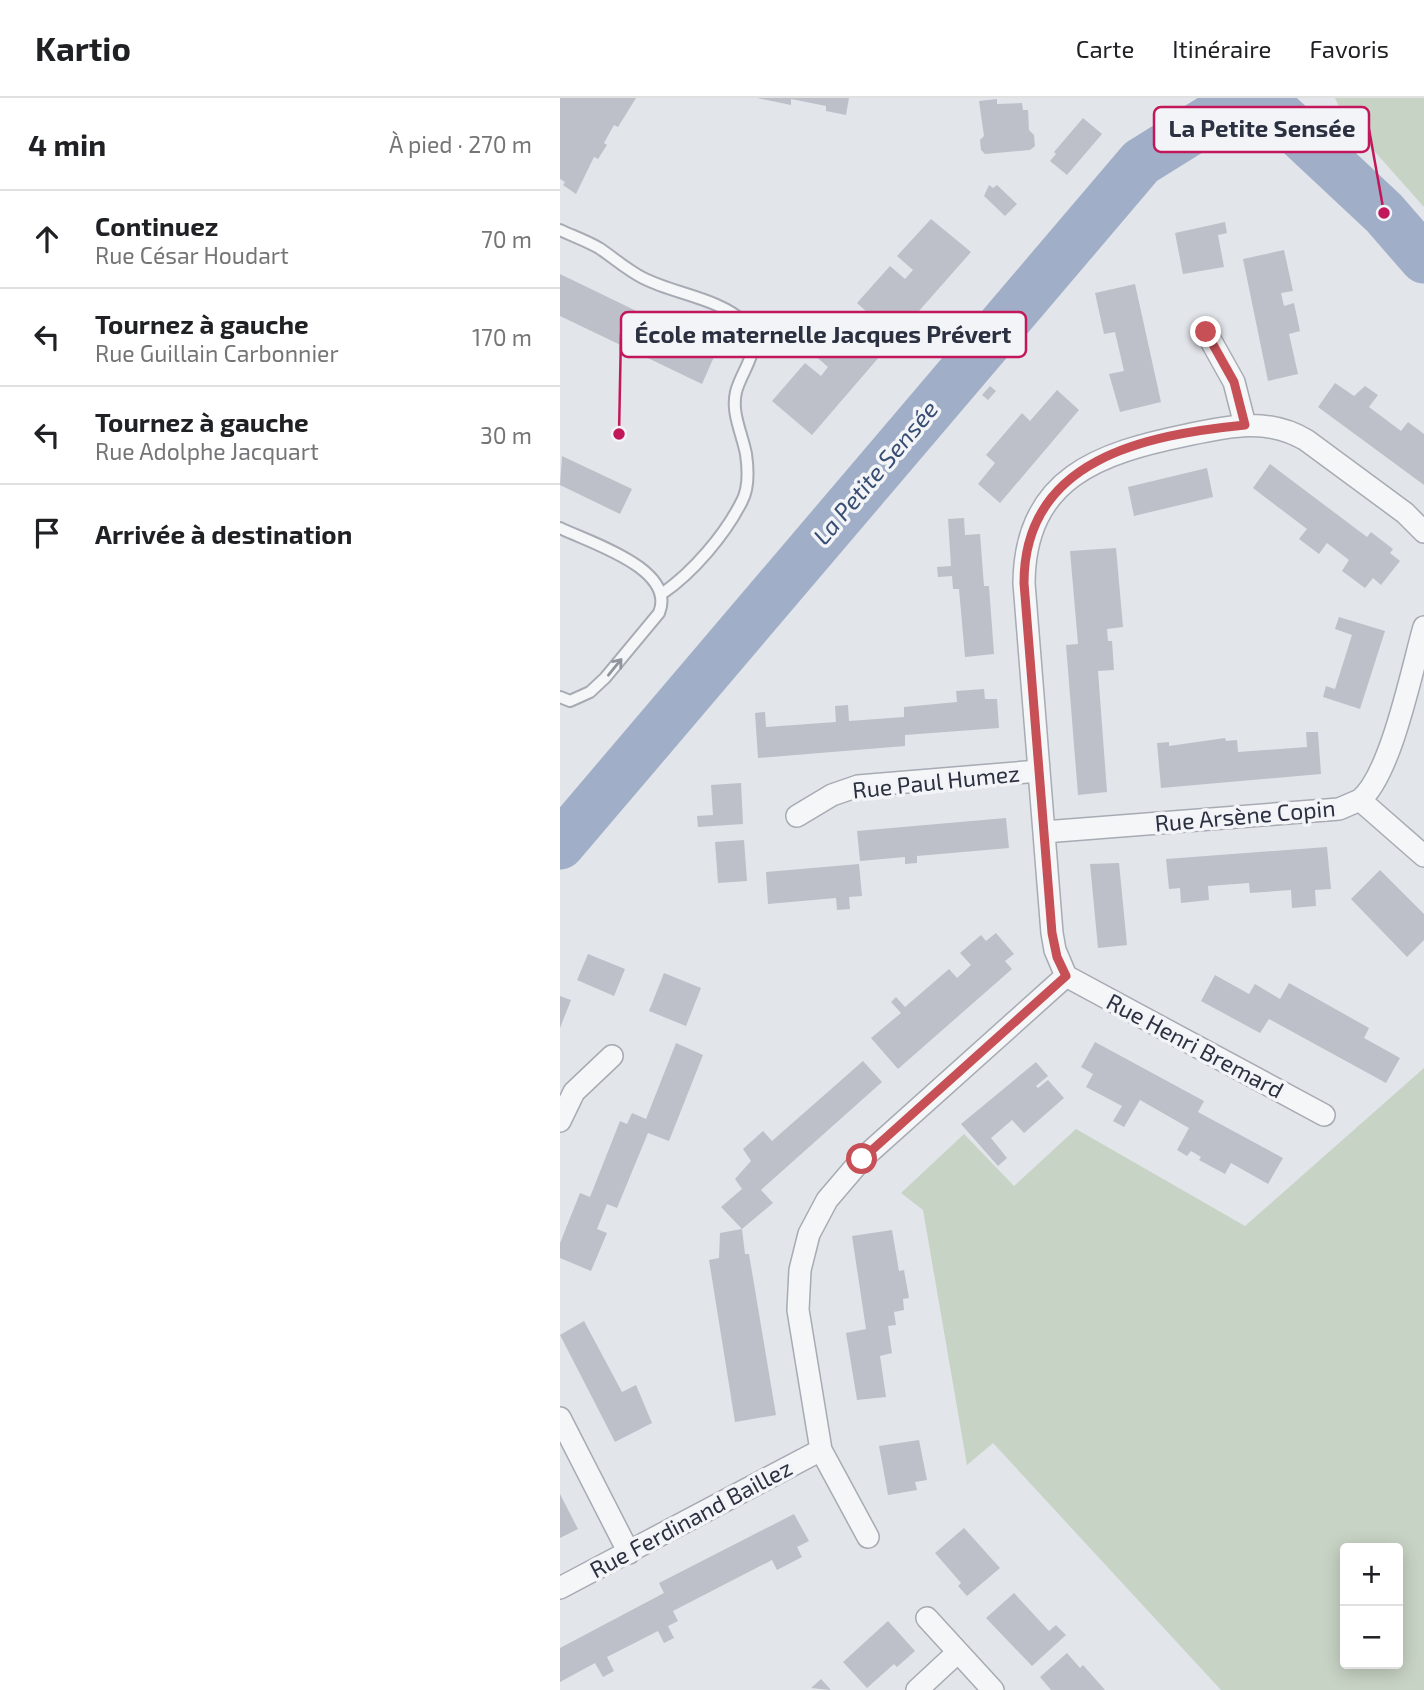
<!DOCTYPE html>
<html lang="fr">
<head>
<meta charset="utf-8">
<style>
	:root { --surface:#fff; --page:#f2f2f2; --text:#202124; --muted:#757577; --line:#e0e0e0 }
	body { margin:0; font-family:"Exo 2",sans-serif; background:var(--page); color:var(--text) }
	.controls { position:absolute; right:21px; bottom:21px; display:grid; overflow:hidden; border-radius:7px; box-shadow:0 4px 18px #0003 }
	.controls button { width:63px; height:63px; display:grid; place-items:center; padding:0; border:0; border-bottom:2px solid var(--line); background:var(--surface); color:var(--text); font:35px sans-serif }
	.stop { position:absolute; width:21px; height:21px; margin:-16px; border:5px solid #c75057; border-radius:50%; background:#fff }
	.stop.end { background:#c75057; border-color:#fff; box-shadow:0 2px 7px #0008 }
	.list { margin:0; padding:0; list-style:none }
	h2 { display:flex; justify-content:space-between; align-items:center; height:91px; margin:0; padding:0 28px; font-size:30px }
	h2 small { font-size:23px; font-weight:400; color:var(--muted) }
	.list li { display:grid; grid-template-columns:46px 1fr auto; gap:21px; align-items:center; box-sizing:border-box; height:98px; padding:0 28px; border-top:2px solid var(--line) }
	.list b { display:block; font-size:26px; white-space:nowrap }
	.list p { margin:0; font-size:23px; white-space:nowrap; color:var(--muted) }
	.list em { font-size:23px; font-style:normal; color:var(--muted) }
	.icon { flex:none; width:38px; height:38px; fill:none; stroke:currentColor; stroke-width:2; stroke-linecap:round; stroke-linejoin:round }
	.map { position:relative; flex:none; width:864px; height:1592px; overflow:hidden }
	header { display:flex; align-items:center; gap:42px; box-sizing:border-box; height:98px; padding:0 35px; background:var(--surface); border-bottom:2px solid var(--line) }
	header strong { font-size:33px }
	nav { display:flex; gap:38px; margin-inline-start:auto; font-size:24px }
	main { display:flex }
	aside { flex:1; background:var(--surface) }
	.map>svg:first-child { display:block }
</style>
</head>
<body>
<header>
<strong>Kartio</strong>
<nav><a>Carte</a><a>Itinéraire</a><a>Favoris</a></nav>
</header>
<main>
<aside>
<h2>4 min<small>À pied · 270 m</small></h2>
<ul class="list">
<li><svg class="icon" aria-label="ahead" viewBox="0 0 24 24"><path d="M12 20V5M6 11l6-6 6 6"/></svg><div><b>Continuez</b><p>Rue César Houdart</p></div><em>70 m</em></li>
<li><svg class="icon" aria-label="left" viewBox="0 0 24 24"><path d="M17 20v-9H6M10 6l-5 5 5 5"/></svg><div><b>Tournez à gauche</b><p>Rue Guillain Carbonnier</p></div><em>170 m</em></li>
<li><svg class="icon" aria-label="left" viewBox="0 0 24 24"><path d="M17 20v-9H6M10 6l-5 5 5 5"/></svg><div><b>Tournez à gauche</b><p>Rue Adolphe Jacquart</p></div><em>30 m</em></li>
<li><svg class="icon" aria-label="arrive" viewBox="0 0 24 24"><path d="M6 21V4h12l-3 4 3 4H6"/></svg><div><b>Arrivée à destination</b></div></li>
</ul>
</aside>
<div class="map">
<svg width="864" height="1592" viewBox="0 0 864 1592">
	<rect width="100%" height="100%" fill="#e2e5ea"/>
	<path fill="#c7d3c4" fill-rule="evenodd" d="M 775,0 L 864,0 L 864,109 L 784,19 Z
		M 864,970 L 864,1592 L 661,1592 L 433,1345 L 407,1367 L 363,1112 L 341,1095 L 404,1036 L 454,1088 L 516,1031 L 685,1128 ZM 785,1450 L 838,1450 L 838,1566 L 785,1566 Z"/>
	<g fill="none" stroke-linecap="round" stroke-linejoin="round">
		<path stroke="#a0afc7" stroke-width="49" d="M 701,0 L 824,115 L 864,161
			M 0,747 L 581,64 L 684,0"/>
	</g>
	<path fill="#bdc0c9" d="M 0,0 L 76,0 L 58,29 L 54,27 L 44,45 L 47,47 L 38,61 L 34,59 L 16,96 L 3,87 L 5,84 L 0,81 Z
		M 197,0 L 289,0 L 286,17 L 266,13 L 266,8 L 231,1 L 231,7 Z
		M 437,1 L 437,6 L 462,5 L 463,12 L 468,12 L 469,32 L 474,37 L 475,48 L 470,52 L 425,56 L 421,52 L 420,42 L 424,38 L 419,3 Z
		M 523,20 L 542,36 L 507,77 L 490,63 L 496,56 L 494,54 Z
		M 429,87 L 433,90 L 437,87 L 457,106 L 445,118 L 424,98 Z
		M 371,121 L 411,154 L 336,239 L 325,229 L 314,241 L 326,251 L 252,337 L 212,303 L 245,265 L 261,278 L 268,269 L 253,256 L 287,217 L 299,228 L 309,216 L 297,205 L 330,168 L 345,181 L 353,172 L 337,158 Z
		M 665,124 L 667,135 L 658,137 L 664,169 L 623,176 L 615,135 Z
		M 724,152 L 733,193 L 721,195 L 724,208 L 734,205 L 740,233 L 729,236 L 738,276 L 708,283 L 683,161 Z
		M 0,176 L 157,252 L 142,286 L 0,218 Z
		M 575,186 L 601,304 L 560,314 L 549,276 L 564,273 L 555,234 L 544,236 L 535,195 Z
		M 775,285 L 794,298 L 805,288 L 818,297 L 809,309 L 841,333 L 848,324 L 864,336 L 864,387 L 758,309 Z
		M 430,288 L 436,293 L 428,302 L 422,297 Z
		M 497,292 L 519,312 L 440,405 L 418,386 L 435,365 L 426,357 L 462,315 L 470,323 Z
		M 2,358 L 72,391 L 60,416 L 0,387 Z
		M 710,366 L 807,439 L 811,434 L 833,451 L 830,455 L 840,463 L 821,487 L 813,480 L 805,490 L 782,473 L 789,462 L 767,445 L 759,456 L 739,441 L 747,431 L 693,390 Z
		M 647,370 L 653,399 L 574,418 L 568,389 Z
		M 404,420 L 405,437 L 420,436 L 424,488 L 429,488 L 434,556 L 405,559 L 399,491 L 393,491 L 392,478 L 378,479 L 377,469 L 391,468 L 388,421 Z
		M 556,450 L 563,529 L 547,531 L 548,543 L 552,543 L 554,572 L 538,573 L 547,694 L 518,697 L 506,547 L 518,546 L 510,453 Z
		M 779,519 L 825,533 L 800,611 L 763,599 L 766,588 L 775,591 L 792,537 L 775,531 Z
		M 424,591 L 425,601 L 437,601 L 439,630 L 345,637 L 345,648 L 198,660 L 195,615 L 205,614 L 206,629 L 276,624 L 275,608 L 288,607 L 289,623 L 344,619 L 344,609 L 397,604 L 396,593 Z
		M 746,634 L 758,634 L 761,676 L 601,690 L 597,645 L 609,644 L 609,648 L 665,640 L 666,643 L 677,642 L 678,654 L 747,649 Z
		M 181,685 L 183,726 L 138,729 L 137,718 L 153,717 L 151,687 Z
		M 446,720 L 449,750 L 357,758 L 357,765 L 345,766 L 345,759 L 300,763 L 297,733 Z
		M 184,742 L 187,783 L 158,785 L 155,744 Z
		M 767,749 L 771,791 L 755,792 L 756,808 L 732,810 L 731,792 L 690,795 L 689,785 L 648,788 L 649,802 L 621,805 L 620,790 L 609,791 L 606,761 Z
		M 559,765 L 567,847 L 538,850 L 530,766 Z
		M 299,766 L 302,798 L 289,799 L 290,811 L 277,812 L 276,800 L 208,806 L 206,774 Z
		M 820,772 L 864,816 L 864,842 L 847,859 L 791,801 Z
		M 436,835 L 454,856 L 445,863 L 452,871 L 338,971 L 311,940 L 341,915 L 331,904 L 336,899 L 345,909 L 389,871 L 397,880 L 411,867 L 400,855 L 421,837 L 426,843 Z
		M 28,856 L 65,871 L 54,898 L 17,882 Z
		M 104,875 L 141,890 L 126,928 L 89,913 Z
		M 655,877 L 689,896 L 695,886 L 720,901 L 729,885 L 809,930 L 804,940 L 840,960 L 826,985 L 709,921 L 700,935 L 641,903 Z
		M 0,898 L 11,902 L 0,930 Z
		M 535,944 L 644,1003 L 638,1014 L 723,1060 L 708,1086 L 671,1065 L 665,1076 L 639,1062 L 641,1059 L 631,1053 L 627,1058 L 617,1052 L 629,1030 L 580,1002 L 564,1029 L 553,1023 L 562,1008 L 526,989 L 533,976 L 521,969 Z
		M 116,945 L 143,957 L 109,1043 L 88,1035 L 57,1110 L 47,1106 L 37,1131 L 47,1135 L 31,1173 L 0,1160 L 0,1145 L 20,1095 L 30,1099 L 60,1023 L 67,1026 L 72,1015 L 86,1021 Z
		M 303,963 L 322,984 L 201,1092 L 213,1105 L 182,1131 L 161,1109 L 182,1091 L 175,1081 L 191,1063 L 183,1051 L 203,1033 L 212,1043 Z
		M 476,964 L 488,978 L 476,988 L 478,990 L 488,982 L 504,1000 L 464,1035 L 452,1022 L 431,1040 L 447,1060 L 438,1068 L 401,1026 Z
		M 182,1131 L 185,1156 L 189,1156 L 191,1168 L 216,1317 L 175,1324 L 149,1162 L 159,1160 L 160,1135 Z
		M 332,1132 L 339,1173 L 344,1172 L 349,1200 L 343,1201 L 344,1212 L 334,1214 L 336,1227 L 328,1228 L 332,1255 L 320,1258 L 326,1299 L 297,1302 L 286,1235 L 306,1231 L 292,1138 Z
		M 24,1223 L 62,1294 L 76,1287 L 92,1325 L 55,1344 L 0,1237 Z
		M 359,1342 L 367,1382 L 355,1384 L 357,1392 L 328,1397 L 319,1348 Z
		M 0,1396 L 18,1431 L 0,1440 Z
		M 234,1416 L 249,1443 L 237,1449 L 242,1459 L 217,1472 L 212,1462 L 113,1513 L 118,1523 L 108,1528 L 114,1540 L 104,1545 L 98,1533 L 47,1559 L 54,1573 L 43,1579 L 35,1565 L 0,1584 L 0,1550 L 104,1495 L 99,1485 Z
		M 404,1430 L 440,1470 L 407,1498 L 398,1488 L 401,1485 L 375,1455 Z
		M 454,1495 L 489,1533 L 496,1527 L 506,1537 L 472,1568 L 426,1520 Z
		M 328,1523 L 355,1553 L 337,1569 L 334,1566 L 307,1590 L 283,1564 Z
		M 507,1555 L 520,1570 L 523,1567 L 545,1592 L 491,1592 L 480,1579 Z
		M 261,1581 L 271,1592 L 251,1590 Z"/>
	<g fill="none" stroke-linecap="round" stroke-linejoin="round">
		<defs>
			<path id="service" d="M 0,132 C 13,138 27,143 39,150 C 54,160 67,172 83,180 C 114,196 159,200 185,225 C 207,246 181,272 176,294 C 171,315 182,335 186,356 C 188,370 189,390 182,403 C 165,437 133,474 103,495
				M 0,430 C 31,445 117,471 99,515 L 45,580 L 30,594 L 10,603 L 0,599"/>
			<path id="minor" d="M 646,234 L 674,284 L 685,327
				M 800,702 C 831,677 852,571 864,529
				M 237,718 L 272,697 L 298,688 L 479,673
				M 484,734 L 779,711 L 800,702 L 864,758
				M 506,878 L 495,852 L 492,835 L 464,485 C 465,379 540,355 627,337 C 669,328 707,319 746,342 L 845,415 L 864,434
				M 506,878 L 764,1017
				M 0,1023 L 14,994 L 52,958
				M 0,1320 L 69,1455
				M 308,1439 L 261,1352 L 238,1212 L 240,1172 L 249,1136 L 267,1102 L 302,1061 L 506,878
				M 0,1490 L 261,1352
				M 367,1520 L 433,1592
				M 357,1592 L 398,1554"/>
		</defs>
		<use href="#service" stroke="#a7abb4" stroke-width="14"/>
		<use href="#minor" stroke="#a7abb4" stroke-width="24"/>
		<use href="#service" stroke="#f5f6f8" stroke-width="10"/>
		<use href="#minor" stroke="#f5f6f8" stroke-width="21"/>
	</g>
	<defs><path id="oneway-shaft" d="M-6 0H5M1.5-3L5.5 0L1.5 3" fill="none" stroke-width="1.6" stroke-linecap="round" stroke-linejoin="round" transform="scale(1.75)"/></defs>
	<use stroke="#90949c" href="#oneway-shaft" transform="translate(55 569) rotate(-51)"/>
	<g fill="none" stroke-linecap="round" stroke-linejoin="round">
		<path stroke="#c75057" stroke-width="9" d="M 302,1061 L 506,878 L 497,859 L 492,835 L 464,485 C 464,361 585,337 685,327 L 674,284 L 646,234"/>
	</g>
	<g text-anchor="middle" stroke-width="7" stroke-linejoin="round" paint-order="stroke">
		<g font-size="23" fill="#2b3141" stroke="#f2f4f7">
			<text transform="translate(376 684) rotate(-6)" y="8">Rue Paul Humez</text>
			<text transform="translate(685 718) rotate(-5)" y="8">Rue Arsène Copin</text>
			<text transform="translate(635 948) rotate(28)" y="8">Rue Henri Bremard</text>
			<text transform="translate(131 1421) rotate(-28)" y="8">Rue Ferdinand Baillez</text>
		</g>
		<g font-size="24" font-style="italic" fill="#384d73" stroke="#f2f4f7">
			<text transform="translate(316 375) rotate(-50)" y="8">La Petite Sensée</text>
		</g>
	</g>
	<path fill="none" stroke="#c2185b" stroke-width="2.5" d="M824 115L809 31M59 336L61 236"/>
	<g fill="#c2185b" stroke="#f2f4f7" stroke-width="2.5">
		<circle cx="824" cy="115" r="7"/>
		<circle cx="59" cy="336" r="7"/>
	</g>
	<g fill="#f2f4f7" stroke="#c2185b" stroke-width="2.5">
		<rect x="594" y="9" width="215" height="45" rx="7"/>
		<rect x="61" y="214" width="405" height="45" rx="7"/>
	</g>
	<g font-size="24" text-anchor="middle" font-weight="bold" fill="#2b3141">
		<text x="702" y="39">La Petite Sensée</text>
		<text x="263" y="245">École maternelle Jacques Prévert</text>
	</g>
</svg>
<div class="controls">
<button>+</button>
<button>−</button>
</div>
<div class="stop" style="left:302px;top:1061px"></div>
<div class="stop end" style="left:646px;top:234px"></div>
</div>
</main>
</body>
</html>
